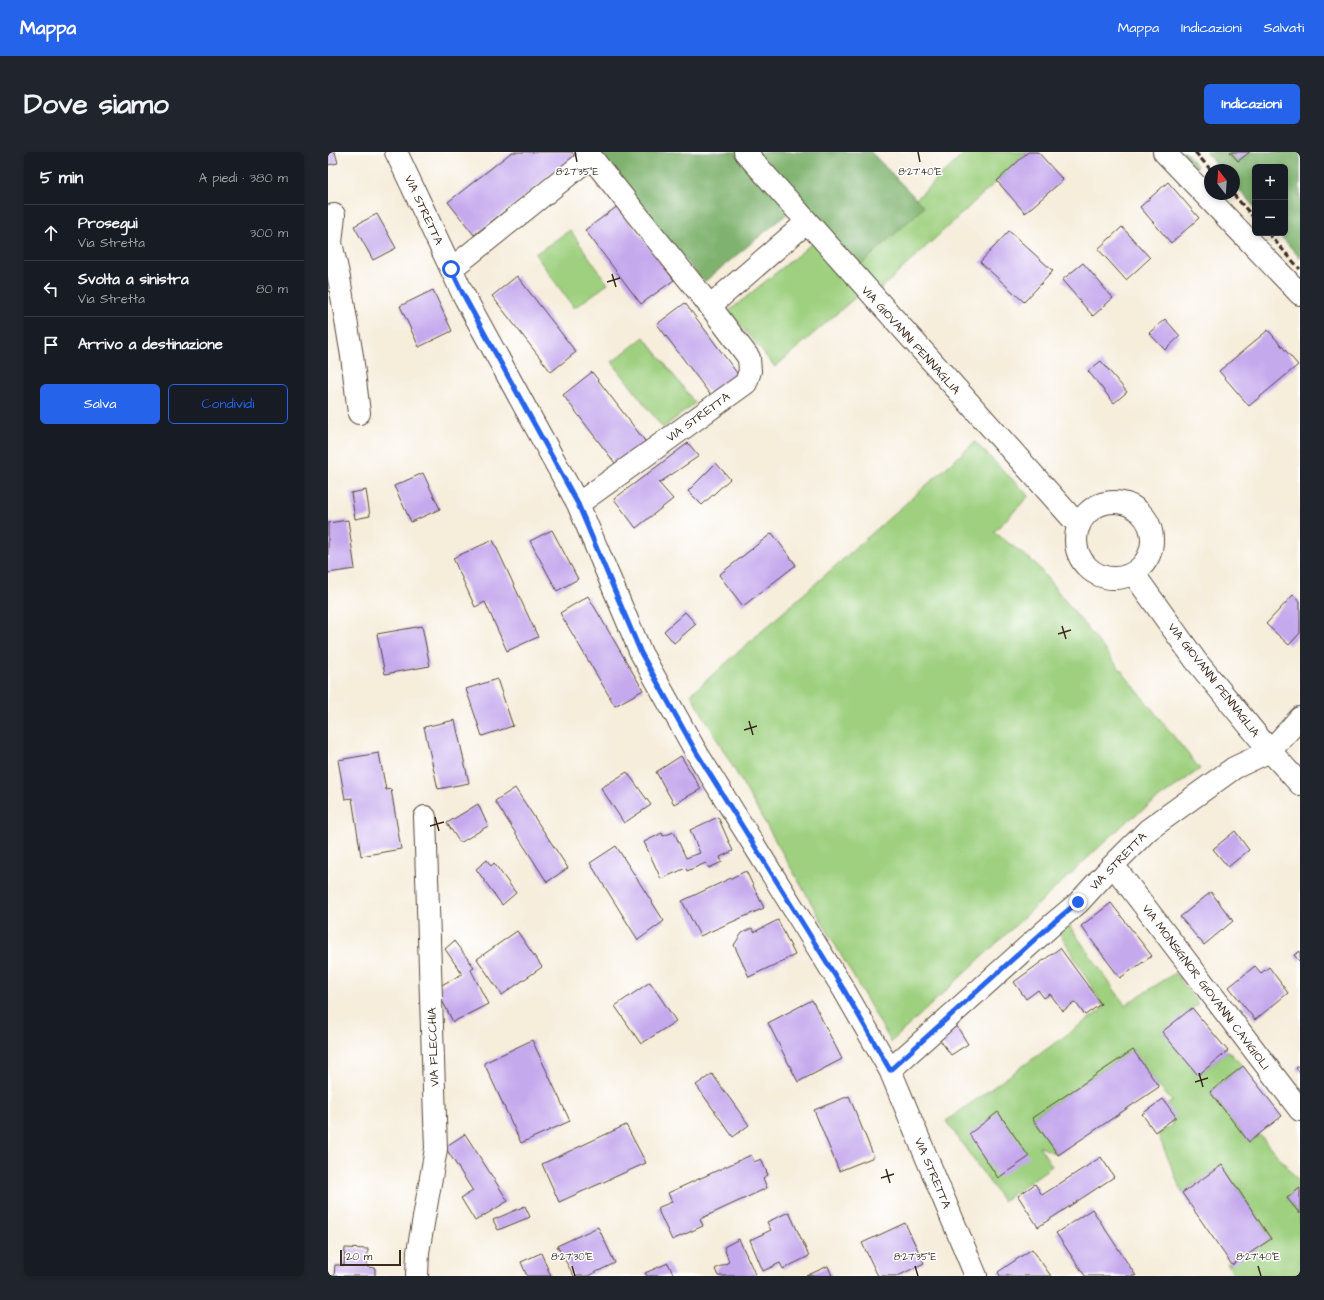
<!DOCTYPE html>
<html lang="it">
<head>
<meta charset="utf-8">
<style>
	:root { --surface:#171b24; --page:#20242c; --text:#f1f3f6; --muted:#9ea1a6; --line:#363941; --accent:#2563eb }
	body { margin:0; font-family:"Architects Daughter",sans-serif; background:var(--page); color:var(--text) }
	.controls { position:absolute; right:12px; top:12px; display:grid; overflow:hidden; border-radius:6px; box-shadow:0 2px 6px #0003 }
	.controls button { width:36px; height:36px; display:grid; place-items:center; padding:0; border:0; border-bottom:1px solid var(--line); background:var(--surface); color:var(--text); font:20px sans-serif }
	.compass { position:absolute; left:876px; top:12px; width:36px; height:36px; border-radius:50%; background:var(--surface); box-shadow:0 2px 6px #0003; rotate:343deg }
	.scale { position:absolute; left:12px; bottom:10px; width:61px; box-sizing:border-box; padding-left:4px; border:2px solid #3b2a1e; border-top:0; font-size:11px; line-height:14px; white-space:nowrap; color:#3b2a1e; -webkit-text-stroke:3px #fff; paint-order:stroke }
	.stop { position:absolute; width:12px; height:12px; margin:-9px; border:3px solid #2563eb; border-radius:50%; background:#fff }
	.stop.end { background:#2563eb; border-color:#fff; box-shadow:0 1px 4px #0008 }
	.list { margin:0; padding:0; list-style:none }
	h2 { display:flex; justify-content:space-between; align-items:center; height:52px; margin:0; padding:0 16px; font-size:17px }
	h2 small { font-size:13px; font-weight:400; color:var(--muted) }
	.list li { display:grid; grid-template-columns:26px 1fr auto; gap:12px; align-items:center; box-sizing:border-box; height:56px; padding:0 16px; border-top:1px solid var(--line) }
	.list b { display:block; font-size:15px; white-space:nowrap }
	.list p { margin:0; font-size:13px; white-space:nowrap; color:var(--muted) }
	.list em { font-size:13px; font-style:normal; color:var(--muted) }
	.actions { display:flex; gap:8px; padding:12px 16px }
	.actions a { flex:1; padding:9px 0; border:1px solid var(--accent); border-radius:6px; text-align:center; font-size:14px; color:var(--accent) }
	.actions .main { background:var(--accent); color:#fff }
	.icon { flex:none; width:22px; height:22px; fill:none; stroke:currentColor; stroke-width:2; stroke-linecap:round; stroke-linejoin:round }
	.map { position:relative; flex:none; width:972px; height:1124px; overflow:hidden; border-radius:6px }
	header { display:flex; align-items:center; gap:24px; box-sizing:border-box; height:56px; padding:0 20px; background:var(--accent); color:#fff }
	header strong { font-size:19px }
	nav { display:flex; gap:22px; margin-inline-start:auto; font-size:14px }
	.intro { display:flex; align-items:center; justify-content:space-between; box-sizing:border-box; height:96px; padding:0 24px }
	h1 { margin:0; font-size:28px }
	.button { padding:10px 18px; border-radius:6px; background:var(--accent); color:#fff; font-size:14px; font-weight:700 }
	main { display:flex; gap:24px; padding:0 24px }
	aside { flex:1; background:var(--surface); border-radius:6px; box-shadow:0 2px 6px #0003 }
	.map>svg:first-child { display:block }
</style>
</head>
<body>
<header>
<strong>Mappa</strong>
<nav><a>Mappa</a><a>Indicazioni</a><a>Salvati</a></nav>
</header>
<div class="intro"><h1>Dove siamo</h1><a class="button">Indicazioni</a></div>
<main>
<aside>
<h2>5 min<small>A piedi · 380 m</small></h2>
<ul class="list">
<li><svg class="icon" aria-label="ahead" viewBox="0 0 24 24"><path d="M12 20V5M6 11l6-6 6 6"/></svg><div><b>Prosegui</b><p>Via Stretta</p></div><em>300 m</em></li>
<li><svg class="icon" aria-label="left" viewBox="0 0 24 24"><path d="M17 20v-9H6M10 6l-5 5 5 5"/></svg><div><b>Svolta a sinistra</b><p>Via Stretta</p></div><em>80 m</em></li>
<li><svg class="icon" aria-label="arrive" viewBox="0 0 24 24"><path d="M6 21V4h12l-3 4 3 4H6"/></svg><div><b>Arrivo a destinazione</b></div></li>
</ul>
<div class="actions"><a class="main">Salva</a><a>Condividi</a></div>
</aside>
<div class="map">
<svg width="972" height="1124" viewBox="0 0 972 1124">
	<rect width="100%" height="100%" fill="#fff"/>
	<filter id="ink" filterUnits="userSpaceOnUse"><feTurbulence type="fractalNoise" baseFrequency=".025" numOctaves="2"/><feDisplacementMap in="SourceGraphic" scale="8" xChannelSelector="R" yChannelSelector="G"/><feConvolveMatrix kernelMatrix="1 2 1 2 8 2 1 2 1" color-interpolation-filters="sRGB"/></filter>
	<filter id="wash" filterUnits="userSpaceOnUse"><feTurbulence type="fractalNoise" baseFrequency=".012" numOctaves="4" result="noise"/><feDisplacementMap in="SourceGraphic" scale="16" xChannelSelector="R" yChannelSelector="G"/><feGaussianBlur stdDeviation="0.9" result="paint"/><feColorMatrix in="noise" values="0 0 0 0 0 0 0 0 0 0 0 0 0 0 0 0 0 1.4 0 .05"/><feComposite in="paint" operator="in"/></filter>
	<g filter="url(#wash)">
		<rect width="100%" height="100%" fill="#f6eddb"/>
		<path fill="#9fd080" stroke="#6d7d4f" d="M 638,0 L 700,0 L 545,144 L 537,137 L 447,215 L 401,159 L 492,85 L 595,55 L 588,47 Z
			M 242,78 L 280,132 L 246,156 L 207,102 Z
			M 316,185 L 367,251 L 335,276 L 284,210 Z
			M 647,290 L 701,344 L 666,380 L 707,411 L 872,617 L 798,670 L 563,890 L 363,542 Z
			M 734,763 L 797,853 L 847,821 L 870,852 L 835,880 L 870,923 L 900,899 L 915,914 L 882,940 L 921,990 L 932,983 L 972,1030 L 972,1033 L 959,1046 L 972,1062 L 972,1124 L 906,1124 L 899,1111 L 904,1112 L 943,1087 L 894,1013 L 854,1041 L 830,982 L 845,973 L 835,956 L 844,949 L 831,935 L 805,898 L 704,966 L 730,1003 L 711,994 L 724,1014 L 675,1049 L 618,969 L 776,856 L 726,771 Z"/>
		<path fill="#7fb26e" stroke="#5d6e46" d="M 265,0 L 543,0 L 596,55 L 524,121 L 466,56 L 376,130 Z
			M 850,0 L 857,0 L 870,15 L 865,16 Z
			M 877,0 L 972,0 L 972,106 L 950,81 L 957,81 L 957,15 L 927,15 L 927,56 L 906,32 L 906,18 L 893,18 Z"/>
		<g id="blocks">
			<path fill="#c5a9ed" d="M 0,0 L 7,0 L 10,11 L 0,13 Z
				M 184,0 L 244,0 L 247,5 L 146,83 L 120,50 Z
				M 700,0 L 710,0 L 735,28 L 697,61 L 669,29 Z
				M 902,0 L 922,0 L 910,9 Z
				M 840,30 L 871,66 L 843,91 L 812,55 Z
				M 290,54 L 346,128 L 313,152 L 257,78 Z
				M 49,62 L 68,96 L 45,108 L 26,74 Z
				M 794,75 L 822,106 L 798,128 L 770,97 Z
				M 681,79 L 725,119 L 696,150 L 652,110 Z
				M 755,111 L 785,146 L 765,164 L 734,128 Z
				M 189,124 L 248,200 L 223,220 L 164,144 Z
				M 105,138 L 124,179 L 91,195 L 72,154 Z
				M 357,151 L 412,225 L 384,245 L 329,172 Z
				M 837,167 L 852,184 L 837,198 L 821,181 Z
				M 940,178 L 970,213 L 921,254 L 891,219 Z
				M 773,209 L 799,240 L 786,251 L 760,219 Z
				M 264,220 L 320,293 L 290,315 L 235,243 Z
				M 360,291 L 371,304 L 331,331 L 345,347 L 308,376 L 286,347 Z
				M 388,311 L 402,327 L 374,353 L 360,339 Z
				M 95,321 L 112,357 L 83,370 L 66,334 Z
				M 38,338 L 42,364 L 27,367 L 23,341 Z
				M 20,368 L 27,417 L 0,421 L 0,371 Z
				M 224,378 L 250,427 L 229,439 L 202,389 Z
				M 444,381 L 468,413 L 415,454 L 391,423 Z
				M 165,388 L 210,485 L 179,499 L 157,450 L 147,455 L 125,406 Z
				M 965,443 L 972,449 L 972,481 L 961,493 L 938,472 Z
				M 260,444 L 315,538 L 287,554 L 232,461 Z
				M 357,460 L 368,472 L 346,491 L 336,479 Z
				M 94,474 L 102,514 L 57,522 L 49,482 Z
				M 169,527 L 185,574 L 154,584 L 138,537 Z
				M 127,568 L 141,631 L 110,637 L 96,575 Z
				M 51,601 L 58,638 L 63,637 L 73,697 L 33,704 L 24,646 L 17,647 L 10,608 Z
				M 353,604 L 373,637 L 346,652 L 328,620 Z
				M 299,620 L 323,653 L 296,671 L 273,636 Z
				M 187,636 L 240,716 L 219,730 L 167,649 Z
				M 150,652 L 160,674 L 132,691 L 119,671 Z
				M 390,665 L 405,699 L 392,705 L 394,710 L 381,716 L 378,711 L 359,719 L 358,716 L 333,727 L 316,690 L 334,681 L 335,684 L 346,680 L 358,706 L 372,701 L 362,678 Z
				M 907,679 L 921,698 L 900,715 L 885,697 Z
				M 288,694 L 336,769 L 310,788 L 262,711 Z
				M 159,708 L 163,714 L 166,711 L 188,741 L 174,753 L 148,717 Z
				M 418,719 L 436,756 L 372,784 L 354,749 Z
				M 883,740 L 905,769 L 876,793 L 852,765 Z
				M 783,751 L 824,804 L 792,826 L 753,774 Z
				M 450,768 L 467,803 L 421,825 L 406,793 L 414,781 L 424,776 L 426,780 Z
				M 189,779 L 214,815 L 174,843 L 149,807 Z
				M 126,789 L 146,815 L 143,818 L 160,852 L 125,870 L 108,836 L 134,822 L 117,797 Z
				M 732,796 L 773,852 L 757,863 L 747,850 L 735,859 L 722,842 L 716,846 L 710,838 L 698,847 L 686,830 Z
				M 972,799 L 972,810 L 966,803 Z
				M 927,814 L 933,821 L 941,815 L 960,841 L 927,868 L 901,835 Z
				M 322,830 L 348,869 L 313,892 L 287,854 Z
				M 484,848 L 514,907 L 470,930 L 440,871 Z
				M 864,856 L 900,899 L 870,923 L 834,880 Z
				M 626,870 L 640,892 L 623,903 L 609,884 Z
				M 204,888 L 242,969 L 193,991 L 156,911 Z
				M 805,898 L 831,935 L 730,1003 L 704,966 Z
				M 972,913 L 972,921 L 968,916 Z
				M 915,914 L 954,964 L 921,990 L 882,940 Z
				M 384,922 L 421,973 L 405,985 L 368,933 Z
				M 521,944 L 546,1005 L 511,1019 L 486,958 Z
				M 835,947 L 848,965 L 827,980 L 814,962 Z
				M 670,960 L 701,1005 L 670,1026 L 641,982 Z
				M 298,973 L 318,1011 L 231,1050 L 214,1012 Z
				M 137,982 L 180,1049 L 147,1069 L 133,1046 L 145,1039 L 117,995 Z
				M 423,1003 L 426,1010 L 433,1007 L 440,1023 L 435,1026 L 439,1036 L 372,1067 L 375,1074 L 344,1088 L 329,1056 L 344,1050 L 340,1041 Z
				M 773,1005 L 786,1025 L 710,1075 L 690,1044 L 707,1032 L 714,1043 Z
				M 894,1013 L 943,1087 L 904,1113 L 854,1041 Z
				M 972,1036 L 972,1062 L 959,1046 Z
				M 197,1054 L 202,1065 L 170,1078 L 165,1068 Z
				M 764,1057 L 808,1124 L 757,1124 L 728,1081 Z
				M 461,1060 L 481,1104 L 455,1117 L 452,1111 L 435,1119 L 422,1088 L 443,1078 L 439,1070 Z
				M 577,1071 L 596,1111 L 570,1124 L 550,1124 L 534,1091 Z
				M 270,1075 L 287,1111 L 260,1124 L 246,1124 L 229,1094 Z
				M 411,1087 L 428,1124 L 390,1124 L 387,1117 L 401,1110 L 396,1095 Z
				M 17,1096 L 40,1097 L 39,1115 L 47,1116 L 47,1124 L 6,1124 L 7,1113 L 16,1113 Z
				M 704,1097 L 723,1124 L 672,1124 L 670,1120 Z
				M 213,1101 L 223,1124 L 199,1124 L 193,1110 Z
				M 340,1111 L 346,1124 L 319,1124 L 317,1121 Z
				M 500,1114 L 504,1124 L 478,1124 Z"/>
		</g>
	</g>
	<g filter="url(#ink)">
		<use href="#blocks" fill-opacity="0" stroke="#57473a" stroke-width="1"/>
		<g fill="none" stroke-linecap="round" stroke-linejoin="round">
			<defs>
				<path id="minor" d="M 68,0 L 135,142 L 250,352 L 313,501 L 367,598 L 516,838 L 562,918 L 648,1124
					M 417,0 L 751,374
					M 836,0 L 972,142
					M 0,65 L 6,63 L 3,91 L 11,126 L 24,204 L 31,261
					M 123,117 L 263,5
					M 382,154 L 479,70
					M748 388a38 38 0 1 1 76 0a38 38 0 1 1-76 0Z
					M 250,352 L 418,231 L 422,219 L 421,206 L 382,154 L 259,0
					M 805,421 L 868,509 L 942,599 L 972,632
					M 785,713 L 972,958
					M 562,918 L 726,771 L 750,751 L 785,713 L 820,678 L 906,616 L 942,599 L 972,566
					M 89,1124 L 90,1100 L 108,997 L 97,665"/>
			</defs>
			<use href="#minor" stroke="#57473a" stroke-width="24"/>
			<use href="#minor" stroke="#fff" stroke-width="22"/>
			<path stroke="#3b2a1e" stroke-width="3" stroke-dasharray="6 3" stroke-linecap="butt" d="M 867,0 L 883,18
				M 905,42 L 927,67
				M 940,81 L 972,117"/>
		</g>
	</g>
	<g fill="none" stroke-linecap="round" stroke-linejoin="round" filter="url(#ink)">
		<path stroke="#2563eb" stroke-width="5" d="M 123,117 L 135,142 L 250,352 L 313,501 L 367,598 L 516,838 L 562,918 L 726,770 L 750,750"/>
	</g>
	<path fill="none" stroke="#3b2a1e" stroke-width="1.5" d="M 247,0 L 249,10M 590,0 L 592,10M 284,122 L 288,135M 279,130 L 292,126M 734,474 L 738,487M 730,482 L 743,478M 421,569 L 425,583M 416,578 L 429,574M 107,665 L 111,679M 102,674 L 116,670M 871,921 L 875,935M 867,930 L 880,926M 558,1017 L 562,1031M 553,1026 L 566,1022M 244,1114 L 247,1124M 587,1114 L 590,1124M 930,1114 L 933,1124"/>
	<g text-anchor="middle" stroke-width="3" stroke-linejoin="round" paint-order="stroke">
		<g font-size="12" fill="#3b2a1e" stroke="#fff">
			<text transform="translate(96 58) rotate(65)" y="4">VIA STRETTA</text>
			<text transform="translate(583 188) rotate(48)" y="4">VIA GIOVANNI PENNAGLIA</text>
			<text transform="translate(370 265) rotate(-36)" y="4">VIA STRETTA</text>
			<text transform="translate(886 528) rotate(52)" y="4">VIA GIOVANNI PENNAGLIA</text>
			<text transform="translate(790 709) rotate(-46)" y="4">VIA STRETTA</text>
			<text transform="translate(878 835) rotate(53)" y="4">VIA MONSIGNOR GIOVANNI CAVIGIOLI</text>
			<text transform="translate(105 895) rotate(-92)" y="4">VIA FLECCHIA</text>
			<text transform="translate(605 1021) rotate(67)" y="4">VIA STRETTA</text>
		</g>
	</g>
	<g font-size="10" text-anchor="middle" fill="#3b2a1e" stroke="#fff" stroke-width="3" stroke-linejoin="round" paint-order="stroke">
		<text x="249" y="23">8°27'35"E</text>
		<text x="592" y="23">8°27'40"E</text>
		<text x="244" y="1108">8°27'30"E</text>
		<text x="587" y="1108">8°27'35"E</text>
		<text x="930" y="1108">8°27'40"E</text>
	</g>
</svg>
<div class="controls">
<button>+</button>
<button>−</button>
</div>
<svg class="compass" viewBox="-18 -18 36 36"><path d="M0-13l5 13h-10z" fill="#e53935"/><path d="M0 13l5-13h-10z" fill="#9ea1a6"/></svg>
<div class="scale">20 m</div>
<div class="stop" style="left:123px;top:117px"></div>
<div class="stop end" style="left:750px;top:750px"></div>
</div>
</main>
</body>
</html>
